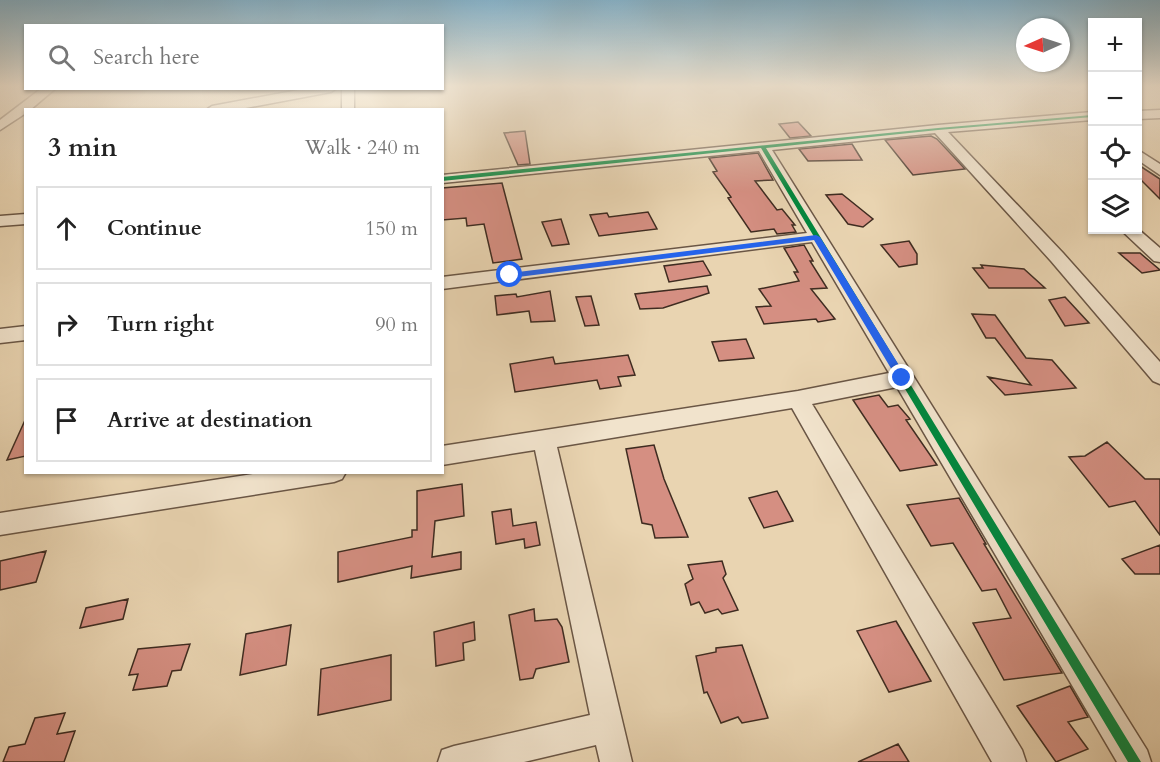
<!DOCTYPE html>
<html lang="en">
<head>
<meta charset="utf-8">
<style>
	:root { --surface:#fff; --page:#f6f6f6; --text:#222; --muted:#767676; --line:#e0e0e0 }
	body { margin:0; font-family:Cardo,serif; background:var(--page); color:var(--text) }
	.controls { position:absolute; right:18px; top:18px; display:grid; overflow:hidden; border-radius:0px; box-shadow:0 2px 4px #0004 }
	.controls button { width:54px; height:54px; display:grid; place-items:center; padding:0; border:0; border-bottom:2px solid var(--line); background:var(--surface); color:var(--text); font:30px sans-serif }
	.compass { position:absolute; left:1016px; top:18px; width:54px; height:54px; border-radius:50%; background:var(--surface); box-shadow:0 2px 4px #0004; rotate:267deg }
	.stop { position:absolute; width:18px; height:18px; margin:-14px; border:4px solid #2563eb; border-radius:50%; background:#fff }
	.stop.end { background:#2563eb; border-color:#fff; box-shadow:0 2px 6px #0008 }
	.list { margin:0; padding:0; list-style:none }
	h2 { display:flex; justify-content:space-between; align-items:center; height:78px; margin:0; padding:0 24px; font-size:26px }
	h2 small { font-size:20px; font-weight:400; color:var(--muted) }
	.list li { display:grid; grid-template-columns:39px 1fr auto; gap:18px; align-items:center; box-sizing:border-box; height:84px; margin:0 12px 12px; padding:0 12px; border:2px solid var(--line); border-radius:0px }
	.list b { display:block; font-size:22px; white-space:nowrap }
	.list em { font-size:20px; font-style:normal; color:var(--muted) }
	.icon { flex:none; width:33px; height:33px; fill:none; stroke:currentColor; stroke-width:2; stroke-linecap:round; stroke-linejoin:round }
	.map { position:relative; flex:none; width:1160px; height:762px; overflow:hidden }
	.search { position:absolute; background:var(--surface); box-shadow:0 2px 4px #0004; left:24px; top:24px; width:420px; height:66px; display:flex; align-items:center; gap:15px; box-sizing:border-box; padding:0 21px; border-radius:0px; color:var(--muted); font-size:22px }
	.panel { position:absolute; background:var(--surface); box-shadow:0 2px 4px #0004; left:24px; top:108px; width:420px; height:366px; border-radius:0px }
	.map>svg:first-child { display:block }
</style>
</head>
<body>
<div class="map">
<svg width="1160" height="762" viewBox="0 0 1160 762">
	<rect width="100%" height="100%" fill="#e9d4b1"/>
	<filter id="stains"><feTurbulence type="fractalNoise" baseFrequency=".00333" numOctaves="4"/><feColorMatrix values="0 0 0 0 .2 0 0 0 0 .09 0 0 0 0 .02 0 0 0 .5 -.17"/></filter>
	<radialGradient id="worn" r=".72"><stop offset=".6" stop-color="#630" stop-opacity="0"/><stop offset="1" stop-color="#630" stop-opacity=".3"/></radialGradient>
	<path fill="#d58f82" stroke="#3f2c21" stroke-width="1.5" d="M 798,122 L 811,136 L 790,138 L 779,124 Z
		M 525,131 L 530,164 L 518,165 L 504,133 Z
		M 931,136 L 937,139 L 965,169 L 913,175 L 885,140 Z
		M 852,144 L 862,160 L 808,161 L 799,149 Z
		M 758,153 L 773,180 L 755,181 L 777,210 L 782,209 L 795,225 L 792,225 L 796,232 L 777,234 L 774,229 L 751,232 L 728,198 L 731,197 L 713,172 L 717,171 L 709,158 Z
		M 1137,164 L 1160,179 L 1160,199 L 1137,176 Z
		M 502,183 L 522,259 L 493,263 L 484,224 L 467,226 L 466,218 L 442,220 L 442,188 Z
		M 842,194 L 873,219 L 863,227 L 848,224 L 826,195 Z
		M 648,212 L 657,229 L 599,236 L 590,215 L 607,213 L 609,217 Z
		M 561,219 L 569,244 L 552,246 L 542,222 Z
		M 909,241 L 917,254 L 917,264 L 899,267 L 881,245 Z
		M 804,245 L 813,261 L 810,261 L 827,288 L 811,289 L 835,319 L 818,322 L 816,319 L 764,324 L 756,307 L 771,306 L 759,289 L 799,281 L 794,272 L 798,272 L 784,248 Z
		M 1119,253 L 1140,253 L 1160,270 L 1142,273 Z
		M 703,261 L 711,275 L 669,282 L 664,266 Z
		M 981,265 L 1024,269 L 1045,288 L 989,288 L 973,268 L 983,268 Z
		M 707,286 L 709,293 L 663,308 L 640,309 L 635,294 Z
		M 550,291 L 555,321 L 531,322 L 529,311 L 497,315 L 495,296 L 516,294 L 517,297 Z
		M 591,296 L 599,325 L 585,326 L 576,297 Z
		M 1065,297 L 1089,323 L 1065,326 L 1049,300 Z
		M 972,314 L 995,315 L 1026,358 L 1052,360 L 1076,388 L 1005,395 L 988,377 L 1031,385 L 995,338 L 986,338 Z
		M 746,339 L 754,358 L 719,361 L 712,342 Z
		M 628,355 L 635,375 L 618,377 L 621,386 L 600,389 L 597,380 L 515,392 L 510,364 L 553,357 L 555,364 Z
		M 879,395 L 888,407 L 898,405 L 910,419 L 906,420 L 937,465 L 900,471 L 853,400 Z
		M 26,418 L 26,456 L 7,460 Z
		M 1107,442 L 1145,479 L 1160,479 L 1160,535 L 1135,501 L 1109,507 L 1069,457 L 1085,456 Z
		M 654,445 L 664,479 L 688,537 L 655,538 L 652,525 L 642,523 L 626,449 Z
		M 462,484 L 464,516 L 435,521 L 432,557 L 461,552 L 461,569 L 411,578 L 412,566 L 338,582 L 338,552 L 412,537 L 412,530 L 417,530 L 417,491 Z
		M 777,491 L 793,521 L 764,528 L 749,498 Z
		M 959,498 L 986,544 L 984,544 L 1062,673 L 1004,680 L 973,623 L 1011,618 L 996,589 L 982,591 L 953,543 L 931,546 L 907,505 Z
		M 511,509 L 513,526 L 536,522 L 540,545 L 525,548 L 524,539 L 496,544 L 492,512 Z
		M 1160,545 L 1160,574 L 1135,574 L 1122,559 Z
		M 46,551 L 36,582 L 0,590 L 0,561 Z
		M 722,561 L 726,574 L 723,578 L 738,610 L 722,614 L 718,609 L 705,613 L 699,602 L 691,605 L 685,584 L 693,579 L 688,565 Z
		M 128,599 L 123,619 L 80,628 L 86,608 Z
		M 534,609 L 535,621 L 557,619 L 562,627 L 569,662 L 536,669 L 533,678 L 520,680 L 509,615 Z
		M 896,621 L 931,681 L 889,692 L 857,631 Z
		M 474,622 L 475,640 L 463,643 L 464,660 L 436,666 L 434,632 Z
		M 291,625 L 286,665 L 240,675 L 246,634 Z
		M 190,644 L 181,670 L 172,671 L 167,686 L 133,690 L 138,674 L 129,675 L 138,649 Z
		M 742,645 L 768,718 L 742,723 L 738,717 L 721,723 L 707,692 L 704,693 L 696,656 L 716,652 L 716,648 Z
		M 391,655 L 391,700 L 318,715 L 321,669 Z
		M 1070,686 L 1088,717 L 1068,722 L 1088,749 L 1056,762 L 1017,706 Z
		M 65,713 L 57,734 L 75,731 L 64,762 L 3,762 L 9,747 L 25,744 L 35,718 Z
		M 898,744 L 909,762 L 858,762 Z"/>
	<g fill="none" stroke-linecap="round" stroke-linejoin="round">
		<defs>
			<path id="street" d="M 42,88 L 56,88 L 30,110 L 26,110 L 26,113 L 0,130 L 0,120 Z
				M 309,88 L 337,88 L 331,92 L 235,110 L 206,110 L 212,106 Z
				M 342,88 L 354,88 L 354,110 L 342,110 Z
				M 1160,110 L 1160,118 L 1138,119 L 1138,111 Z
				M 1092,112 L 1092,120 L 948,132 L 1063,253 L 1160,362 L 1160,384 L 1153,381 L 1051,261 L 935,133 L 772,150 L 1147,750 L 1151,762 L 1117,762 L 897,387 L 812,404 L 1022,750 L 1026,762 L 992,762 L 792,408 L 557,447 L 632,762 L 600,762 L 596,745 L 524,762 L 438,762 L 442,750 L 454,746 L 590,715 L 535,450 L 442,465 L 442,446 L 798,391 L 889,373 L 812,242 L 442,289 L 442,277 L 807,233 L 759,151 L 442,183 L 442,175 L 938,125 Z
				M 1138,150 L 1160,164 L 1160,175 L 1138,160 Z
				M 26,214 L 26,224 L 0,226 L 0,216 Z
				M 1138,229 L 1160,248 L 1160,262 L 1154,261 L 1121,230 Z
				M 26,326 L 26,340 L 0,343 L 0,329 Z
				M 266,472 L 346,472 L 342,479 L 334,482 L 0,535 L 0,513 Z"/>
		</defs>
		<use href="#street" stroke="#6a5645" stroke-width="3"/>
		<use href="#street" fill="#f1e3cc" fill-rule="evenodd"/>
		<defs>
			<path id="cycleway" d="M 1092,115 L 1092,117 L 938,130 L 766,148 L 1141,762 L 1128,762 L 761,148 L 442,181 L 442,177 L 938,128 Z"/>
		</defs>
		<use href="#cycleway" stroke="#f1e3cc" stroke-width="3"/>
		<use href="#cycleway" fill="#00873e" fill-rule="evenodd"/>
	</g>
	<linearGradient id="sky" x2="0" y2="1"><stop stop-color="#87b6cf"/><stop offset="0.45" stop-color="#f5ecdc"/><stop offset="1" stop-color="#f5ecdc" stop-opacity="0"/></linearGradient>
	<rect width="1160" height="191" fill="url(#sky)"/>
	<path fill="#2563eb" d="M 816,235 L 820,237 L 905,375 L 905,380 L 898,380 L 814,240 L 510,278 L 505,275 L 510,273 Z"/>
	<rect width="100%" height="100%" filter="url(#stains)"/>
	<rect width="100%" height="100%" fill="url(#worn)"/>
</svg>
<div class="controls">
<button>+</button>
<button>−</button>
<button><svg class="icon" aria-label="locate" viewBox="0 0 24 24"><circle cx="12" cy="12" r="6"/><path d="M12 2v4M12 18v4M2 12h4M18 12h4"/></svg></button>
<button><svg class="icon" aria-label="layers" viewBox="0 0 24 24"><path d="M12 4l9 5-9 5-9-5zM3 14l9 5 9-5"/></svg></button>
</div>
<svg class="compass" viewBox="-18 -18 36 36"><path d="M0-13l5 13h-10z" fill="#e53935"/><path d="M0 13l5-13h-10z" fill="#767676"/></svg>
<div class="stop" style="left:510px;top:275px"></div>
<div class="stop end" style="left:902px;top:378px"></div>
<div class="search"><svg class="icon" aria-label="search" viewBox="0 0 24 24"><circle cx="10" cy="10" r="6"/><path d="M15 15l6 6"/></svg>Search here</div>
<section class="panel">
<h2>3 min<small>Walk · 240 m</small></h2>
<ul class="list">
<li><svg class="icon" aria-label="ahead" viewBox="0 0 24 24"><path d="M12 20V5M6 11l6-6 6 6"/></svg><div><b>Continue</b></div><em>150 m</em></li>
<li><svg class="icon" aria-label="right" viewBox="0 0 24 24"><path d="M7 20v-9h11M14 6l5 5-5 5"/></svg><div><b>Turn right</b></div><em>90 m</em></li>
<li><svg class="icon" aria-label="arrive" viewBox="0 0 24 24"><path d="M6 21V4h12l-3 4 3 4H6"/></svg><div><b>Arrive at destination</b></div></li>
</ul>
</section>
</div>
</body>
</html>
